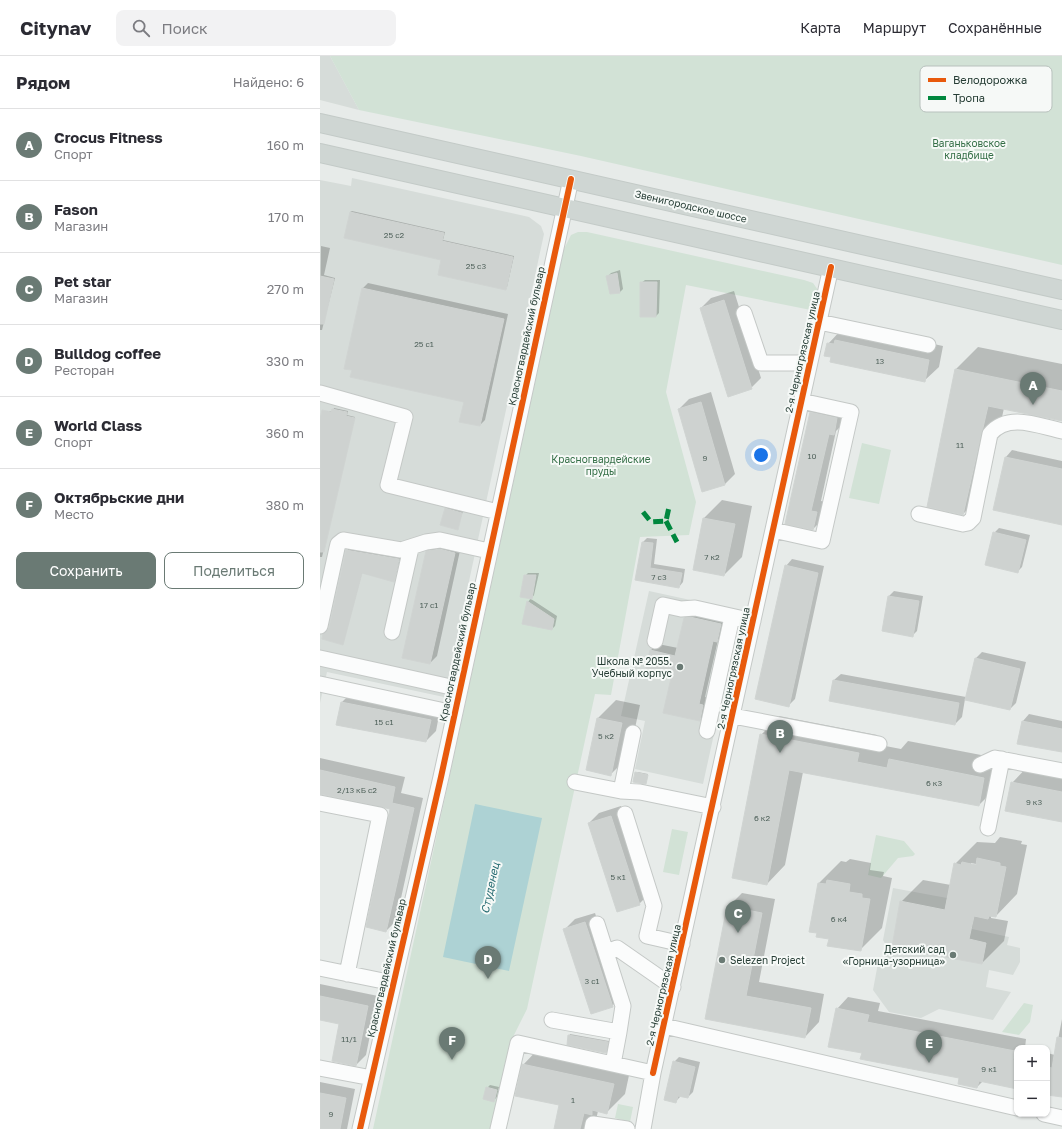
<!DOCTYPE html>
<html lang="ru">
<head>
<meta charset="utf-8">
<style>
	:root { --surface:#fff; --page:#f2f2f3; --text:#2b2b33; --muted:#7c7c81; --line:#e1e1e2; --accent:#6a7a74 }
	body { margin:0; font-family:"Golos Text",sans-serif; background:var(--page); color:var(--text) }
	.controls { position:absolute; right:12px; bottom:12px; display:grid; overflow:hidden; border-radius:8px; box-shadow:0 1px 3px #0004 }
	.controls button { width:36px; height:36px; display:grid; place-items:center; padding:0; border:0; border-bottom:1px solid var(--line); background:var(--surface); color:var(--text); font:20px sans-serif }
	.you { position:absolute; left:441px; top:399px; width:14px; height:14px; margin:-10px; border:3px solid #fff; border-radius:50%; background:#1a73e8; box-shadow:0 0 0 6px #1a73e833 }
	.badge { display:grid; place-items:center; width:26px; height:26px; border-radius:50%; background:var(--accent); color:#fff; font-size:13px; font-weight:700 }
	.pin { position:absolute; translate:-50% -33px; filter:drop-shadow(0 1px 2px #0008) }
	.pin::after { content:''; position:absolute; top:21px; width:14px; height:12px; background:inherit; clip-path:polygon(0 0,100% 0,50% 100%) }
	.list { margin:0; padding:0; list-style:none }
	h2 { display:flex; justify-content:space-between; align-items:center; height:52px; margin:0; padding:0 16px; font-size:17px }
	h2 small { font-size:13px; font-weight:400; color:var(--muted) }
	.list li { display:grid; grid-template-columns:26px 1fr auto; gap:12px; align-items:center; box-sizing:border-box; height:72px; padding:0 16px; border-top:1px solid var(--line) }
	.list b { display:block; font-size:15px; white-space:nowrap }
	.list p { margin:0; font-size:13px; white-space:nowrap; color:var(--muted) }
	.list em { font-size:13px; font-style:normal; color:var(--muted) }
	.actions { display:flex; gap:8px; padding:12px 16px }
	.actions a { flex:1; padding:9px 0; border:1px solid var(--accent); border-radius:8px; text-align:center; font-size:14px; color:var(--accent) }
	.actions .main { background:var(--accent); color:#fff }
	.icon { flex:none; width:22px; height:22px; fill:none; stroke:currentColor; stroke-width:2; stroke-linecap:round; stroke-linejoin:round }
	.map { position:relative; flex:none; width:742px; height:1073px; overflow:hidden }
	header { display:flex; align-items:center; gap:24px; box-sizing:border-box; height:56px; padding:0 20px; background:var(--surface); border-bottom:1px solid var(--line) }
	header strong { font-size:19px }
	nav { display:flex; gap:22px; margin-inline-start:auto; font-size:14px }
	.search { width:280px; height:36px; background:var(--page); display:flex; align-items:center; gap:10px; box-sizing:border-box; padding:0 14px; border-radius:8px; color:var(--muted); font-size:15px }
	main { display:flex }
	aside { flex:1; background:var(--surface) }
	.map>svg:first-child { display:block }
</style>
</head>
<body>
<header>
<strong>Citynav</strong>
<div class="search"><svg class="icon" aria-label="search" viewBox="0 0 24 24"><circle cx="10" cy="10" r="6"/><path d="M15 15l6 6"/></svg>Поиск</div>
<nav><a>Карта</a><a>Маршрут</a><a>Сохранённые</a></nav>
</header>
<main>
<aside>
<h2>Рядом<small>Найдено: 6</small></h2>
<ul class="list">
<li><span class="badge">A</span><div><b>Crocus Fitness</b><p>Спорт</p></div><em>160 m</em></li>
<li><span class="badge">B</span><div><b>Fason</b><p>Магазин</p></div><em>170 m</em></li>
<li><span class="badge">C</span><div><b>Pet star</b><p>Магазин</p></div><em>270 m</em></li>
<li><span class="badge">D</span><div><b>Bulldog coffee</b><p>Ресторан</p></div><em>330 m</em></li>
<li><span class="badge">E</span><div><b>World Class</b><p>Спорт</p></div><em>360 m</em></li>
<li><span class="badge">F</span><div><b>Октябрьские дни</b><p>Место</p></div><em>380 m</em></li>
</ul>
<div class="actions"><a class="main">Сохранить</a><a>Поделиться</a></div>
</aside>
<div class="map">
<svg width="742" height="1073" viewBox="0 0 742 1073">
	<rect width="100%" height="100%" fill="#e7ebe9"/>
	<path fill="#d6dcd9" d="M 0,0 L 10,0 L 39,54 L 0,44 Z
		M 32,122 L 209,161 L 221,170 L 224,178 L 124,641 L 7,616 L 0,647 L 0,124 L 31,130 Z
		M 329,535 L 421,555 L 383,728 L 315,713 L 325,665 L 301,660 Z
		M 573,832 L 627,842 L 624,856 L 632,862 L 653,866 L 652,873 L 689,881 L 687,889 L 700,892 L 700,906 L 693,919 L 669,914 L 666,931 L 691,936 L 673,964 L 619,953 L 601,962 L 569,956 L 553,934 L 558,907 L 565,901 L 566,897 L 567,891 L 563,884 Z"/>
	<path fill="#d2e2d6" d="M 10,0 L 742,0 L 742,209 L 261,100 L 39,54 Z
		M 258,176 L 267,176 L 484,224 L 493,227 L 498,234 L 496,255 L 366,229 L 346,336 L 376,446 L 369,479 L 320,481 L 291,639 L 275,638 L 207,953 L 192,983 L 171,1073 L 53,1073 L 244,193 L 251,179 Z
		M 542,387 L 571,394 L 559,448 L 529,442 Z
		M 352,773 L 368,776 L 359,819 L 343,816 Z
		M 556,779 L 584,785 L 595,798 L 593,800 L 578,802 L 561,822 L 548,819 Z
		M 704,947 L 713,949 L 710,966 L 699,979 L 682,976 Z
		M 298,1048 L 313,1051 L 310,1066 L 295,1062 Z"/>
	<path fill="#add2d4" d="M 155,748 L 222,762 L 189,915 L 123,901 Z"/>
	<path fill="#0003" fill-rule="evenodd" d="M 32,155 L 125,176 L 123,184 L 194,200 L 187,231 L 186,233 L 122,203 L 30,156 Z
		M 1,190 L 10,192 L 4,219 L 15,222 L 2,274 L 0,274 Z
		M 300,214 L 303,233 L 300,236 L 288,220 L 291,217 Z
		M 325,224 L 340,224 L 339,257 L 336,260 L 321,227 Z
		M 48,227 L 188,258 L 165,364 L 160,369 L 145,346 L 26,312 L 43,232 Z
		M 414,235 L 441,322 L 431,332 L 381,252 L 391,242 Z
		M 530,270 L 623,290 L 619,311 L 604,325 L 512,301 L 508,288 L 522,273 Z
		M 658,291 L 742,308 L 742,364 L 684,352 L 666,435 L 643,458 L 608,450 L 636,313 Z
		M 391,336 L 415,418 L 405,428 L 382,435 L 359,353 L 369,343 Z
		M 501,347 L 527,352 L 523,368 L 516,375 L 501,445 L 506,446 L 503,463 L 493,473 L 466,467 L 491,357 Z
		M 14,352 L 28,355 L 27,359 L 35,361 L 2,501 L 0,501 L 0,368 L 3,355 L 13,355 Z
		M 692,394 L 742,405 L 742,468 L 686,401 Z
		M 284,400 L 291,411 L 277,420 L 271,409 Z
		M 402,444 L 432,450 L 422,501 L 404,519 L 384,462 Z
		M 127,451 L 143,455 L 137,473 L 125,453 Z
		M 679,472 L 710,479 L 702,511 L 697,516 L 674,477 Z
		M 327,482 L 337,483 L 334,508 L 365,513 L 363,526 L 359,531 L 317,523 L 323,486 Z
		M 114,489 L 141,490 L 117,600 L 110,607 L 107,496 Z
		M 28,493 L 80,502 L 74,525 L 42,517 L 23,588 L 10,572 Z
		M 472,503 L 504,510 L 475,643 L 468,650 L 466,510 Z
		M 208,517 L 219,517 L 214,539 L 211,543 L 237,560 L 235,570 L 232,573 L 208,546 L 211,542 L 205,520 Z
		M 574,535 L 603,540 L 597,575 L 593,579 L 569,540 Z
		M 372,555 L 407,562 L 404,578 L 398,584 L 385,641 L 390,642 L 386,657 L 380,664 L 353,617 L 331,594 L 338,588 L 358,592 L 365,562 Z
		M 662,596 L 706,606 L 696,647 L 690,653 L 645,643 L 642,661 L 635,668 L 514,624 L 521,618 L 646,641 L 656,602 Z
		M 32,636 L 120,654 L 116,675 L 106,685 L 22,646 Z
		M 296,644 L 320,649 L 309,700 L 291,718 L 278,662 Z
		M 709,658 L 742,665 L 742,695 L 703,665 Z
		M 459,660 L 557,679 L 555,688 L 581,693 L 588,685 L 682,703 L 677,731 L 659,749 L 483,716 L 465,809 L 447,828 L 441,679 Z
		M 0,702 L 85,721 L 81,737 L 103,742 L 76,865 L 66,875 L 71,753 L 0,736 Z
		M 713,705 L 742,710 L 742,765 L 692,727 Z
		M 318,716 L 328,718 L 325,727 L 316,717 Z
		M 301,750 L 329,838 L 319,848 L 269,767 L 279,757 Z
		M 680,781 L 702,785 L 701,788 L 707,789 L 697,838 L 676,860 L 671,859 L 671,862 L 688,865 L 684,885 L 662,907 L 581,846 L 603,824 L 631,829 L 635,808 L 657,786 L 675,787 ZM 651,807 L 661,809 L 661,811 L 651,809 Z
		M 530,803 L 551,807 L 550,814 L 564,816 L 563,820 L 572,822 L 562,872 L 540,894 L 510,882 L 499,827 L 521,805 L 526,806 Z
		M 422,837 L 455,843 L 439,926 L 504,938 L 499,966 L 485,981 L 387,962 L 408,851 Z
		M 275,857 L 302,940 L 292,950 L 245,873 L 255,863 Z
		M 0,928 L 58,940 L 46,999 L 36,1009 L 20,967 L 0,963 Z
		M 528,941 L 560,947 L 558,955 L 706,983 L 705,992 L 697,992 L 697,1032 L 663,1025 L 657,1031 L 640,1021 L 543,996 L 517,953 Z
		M 742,963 L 742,1040 L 727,1037 L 727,997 L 735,999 Z
		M 250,978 L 289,985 L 287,995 L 286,996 L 249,980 Z
		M 221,990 L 311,1010 L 305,1038 L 287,1056 L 278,1055 L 274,1073 L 235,1073 L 240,1048 L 203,1009 Z
		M 359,1001 L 380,1006 L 373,1036 L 368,1041 L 361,1040 L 356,1045 L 354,1006 Z
		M 0,1026 L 35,1033 L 27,1073 L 0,1073 Z
		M 170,1029 L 179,1031 L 177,1041 L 174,1044 L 167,1032 Z"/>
	<path fill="#ced2d0" stroke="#d0d4d2" d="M 30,156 L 124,177 L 122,185 L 193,201 L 186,234 L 118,219 L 121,204 L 24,182 Z
		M 297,217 L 300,237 L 290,238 L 286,220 Z
		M 0,220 L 14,223 L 4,268 L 0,268 Z
		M 320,226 L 337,226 L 336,261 L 320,261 Z
		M 42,232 L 184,263 L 160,370 L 139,366 L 144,346 L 30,321 L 32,314 L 24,313 Z
		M 404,244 L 432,333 L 408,341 L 380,252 Z
		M 515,284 L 609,304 L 605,326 L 510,306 L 511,301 L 504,300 L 507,287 L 514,288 Z
		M 635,313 L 742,335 L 742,365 L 668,350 L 643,459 L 607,451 Z
		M 381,346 L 405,429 L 382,436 L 358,353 Z
		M 12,353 L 27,356 L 26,360 L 35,362 L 4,496 L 0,496 L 0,363 L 2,354 L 11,356 Z
		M 490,356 L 517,362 L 514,379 L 509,378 L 491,455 L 497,456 L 493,474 L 465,468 Z
		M 685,401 L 742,413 L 742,469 L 673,454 Z
		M 281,402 L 288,415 L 277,421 L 269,409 Z
		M 125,452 L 142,457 L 138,474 L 120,469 Z
		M 383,462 L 415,468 L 404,520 L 373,514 Z
		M 673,476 L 706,484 L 698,517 L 665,509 Z
		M 322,486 L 333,487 L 330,512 L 362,517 L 359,532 L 315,524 Z
		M 120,493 L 135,497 L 110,608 L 82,602 L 106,495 Z
		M 26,494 L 79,503 L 74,526 L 42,517 L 23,589 L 2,583 L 3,578 L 9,572 Z
		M 465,509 L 498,517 L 469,651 L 435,643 Z
		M 204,519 L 216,519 L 212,543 L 200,541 Z
		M 568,540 L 599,545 L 593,581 L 562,575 Z
		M 207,545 L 234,563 L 232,574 L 202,568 Z
		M 370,561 L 401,568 L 397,586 L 393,585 L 379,648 L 383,649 L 380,665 L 343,657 L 352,618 L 326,612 L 330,594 L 355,600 L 364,562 Z
		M 655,602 L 700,613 L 690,654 L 645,644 Z
		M 513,624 L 639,647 L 635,669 L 509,645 Z
		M 21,646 L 111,664 L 106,686 L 16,669 Z
		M 277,662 L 302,667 L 291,720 L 266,714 Z
		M 702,665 L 742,673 L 742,696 L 697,688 Z
		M 440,678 L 539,697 L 537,706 L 567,712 L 569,703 L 664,722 L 659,750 L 469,714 L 447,829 L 412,822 Z
		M 0,714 L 75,731 L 72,747 L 94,752 L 66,876 L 46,871 L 70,753 L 0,738 Z
		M 315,716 L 328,719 L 326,728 L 313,726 Z
		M 691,726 L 742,736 L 742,766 L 685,755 Z
		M 291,760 L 320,849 L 297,856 L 268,767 Z
		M 657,802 L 680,807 L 680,810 L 686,811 L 676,861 L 669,860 L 668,863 L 654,860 L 649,883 L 666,887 L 662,908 L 572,891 L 580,845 L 625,854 L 634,807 L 641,809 L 642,806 L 656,809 Z
		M 507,824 L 530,828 L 529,836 L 542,838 L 542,842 L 550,843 L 541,895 L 507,890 L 509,883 L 496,881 L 497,877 L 489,876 L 498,827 L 506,828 Z
		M 407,850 L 442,857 L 426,940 L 491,952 L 485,982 L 385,963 Z
		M 265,866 L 293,951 L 271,958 L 243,873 Z
		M 0,940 L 48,950 L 36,1010 L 12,1005 L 19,968 L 0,964 Z
		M 516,952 L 549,959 L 547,966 L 695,995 L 693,1004 L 697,1005 L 697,1033 L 659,1025 L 657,1032 L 638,1028 L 639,1022 L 540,1003 L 542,997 L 508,991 Z
		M 248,979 L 288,986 L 286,997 L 247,989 Z
		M 737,981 L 742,982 L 742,1041 L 727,1039 L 727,1011 L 732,1012 Z
		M 353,1005 L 375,1011 L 368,1042 L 358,1040 L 356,1047 L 344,1044 Z
		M 202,1008 L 294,1028 L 287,1058 L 272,1054 L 272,1059 L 264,1057 L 260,1073 L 234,1073 L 239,1049 L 195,1040 Z
		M 166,1031 L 177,1034 L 174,1046 L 163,1043 Z
		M 0,1037 L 26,1042 L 20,1073 L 0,1073 Z"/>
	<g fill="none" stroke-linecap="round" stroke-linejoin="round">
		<defs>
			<path id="minor" d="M 424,257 L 441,307 L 482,307 L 489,308
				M 499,266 L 608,289
				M 0,337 L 85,361 L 68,429 L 178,456
				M 599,458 L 643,468 L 648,467 L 653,462 L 670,378 C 688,356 719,370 742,375
				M 453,474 L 502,485 L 531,356 L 481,345
				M 0,570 L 17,492 L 18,488 L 23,484 L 81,494 L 106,486 L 120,484 L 169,495
				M 72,576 L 91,492
				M 335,585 L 343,549 L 361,553 L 375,552 L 433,565
				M 0,602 L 140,633
				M 0,628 L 134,657
				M 413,660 L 559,688
				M 387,675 L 412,561
				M 660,709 L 675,702 L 742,715
				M 255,726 L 301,735 L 320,736 L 393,751
				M 301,735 L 313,677
				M 0,747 L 60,759 L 27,918
				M 305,758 L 334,850 L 327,880 L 362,888
				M 668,772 L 682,703
				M 277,868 L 303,950 L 299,976
				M 286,896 L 297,892 L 353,931
				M 0,912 L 73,927
				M 232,964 L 299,976 L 293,1008
				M 344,970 L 697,1052
				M 0,1012 L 52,1022
				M 724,1058 L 742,1062
				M 40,1073 L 121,721 L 251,123
				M 178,1073 L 198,987 L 333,1017
				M 272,1073 L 273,1068 L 307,1073
				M 323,1073 L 333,1017 L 511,211"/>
			<path id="major" d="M 0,67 L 742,234
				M 0,97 L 742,264"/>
		</defs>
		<use href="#minor" stroke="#c4c8c6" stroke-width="17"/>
		<use href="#major" stroke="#c3cac7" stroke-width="20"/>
		<use href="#minor" stroke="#fbfcfc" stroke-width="15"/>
		<use href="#major" stroke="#cfd6d3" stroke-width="18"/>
		<path stroke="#00873e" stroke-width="5" stroke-dasharray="10 5" stroke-linecap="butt" d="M 323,456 L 331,466 L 346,465 L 349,451
			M 346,465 L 357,486"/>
		<defs>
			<path id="cycleway" d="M 333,1017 L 511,211
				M 40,1073 L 121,721 L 251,123"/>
		</defs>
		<use href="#cycleway" stroke="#f6f9f7" stroke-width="8"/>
		<use href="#cycleway" stroke="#e8590c" stroke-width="6"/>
	</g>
	<g fill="#6a7a74" stroke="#f6f9f7" stroke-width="1.5">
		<circle cx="360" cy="611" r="4"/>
		<circle cx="633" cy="899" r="4"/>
		<circle cx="402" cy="904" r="4"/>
	</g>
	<g text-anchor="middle" stroke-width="4" stroke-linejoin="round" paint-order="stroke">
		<g font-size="8" fill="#51635c">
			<text x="74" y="182">25 с2</text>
			<text x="156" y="213">25 с3</text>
			<text x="104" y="291">25 с1</text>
			<text x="560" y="308">13</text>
			<text x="640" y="392">11</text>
			<text x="492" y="403">10</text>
			<text x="385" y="405">9</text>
			<text x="392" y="504">7 к2</text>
			<text x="339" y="524">7 с3</text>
			<text x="109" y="552">17 с1</text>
			<text x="64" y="669">15 с1</text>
			<text x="286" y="683">5 к2</text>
			<text x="614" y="730">6 к3</text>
			<text x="37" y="737">2/13 кБ с2</text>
			<text x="714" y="749">9 к3</text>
			<text x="442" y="765">6 к2</text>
			<text x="298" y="824">5 к1</text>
			<text x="519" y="866">6 к4</text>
			<text x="272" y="928">3 с1</text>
			<text x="29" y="986">11/1</text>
			<text x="669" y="1016">9 к1</text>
			<text x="253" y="1047">1</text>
			<text x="11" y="1061">9</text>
		</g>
		<g font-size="10" fill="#356f47" stroke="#f6f9f7">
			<text x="649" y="91">Ваганьковское<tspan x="649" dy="12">кладбище</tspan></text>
			<text x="281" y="407">Красногвардейские<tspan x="281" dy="12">пруды</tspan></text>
		</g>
		<g font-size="10" fill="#263d35" stroke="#f6f9f7">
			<text transform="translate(371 150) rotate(13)" y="4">Звенигородское шоссе</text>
			<text transform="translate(206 280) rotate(-78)" y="4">Красногвардейский бульвар</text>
			<text transform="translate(482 296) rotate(-77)" y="4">2-я Черногрязская улица</text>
			<text transform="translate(137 596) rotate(-78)" y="4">Красногвардейский бульвар</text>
			<text transform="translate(413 612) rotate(-78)" y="4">2-я Черногрязская улица</text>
			<text transform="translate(66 912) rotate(-77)" y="4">Красногвардейский бульвар</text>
			<text transform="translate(343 929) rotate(-77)" y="4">2-я Черногрязская улица</text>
		</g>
		<g font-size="10" fill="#263d35" stroke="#f6f9f7" text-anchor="end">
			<text x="352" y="609">Школа № 2055.<tspan x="352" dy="12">Учебный корпус</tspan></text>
			<text x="625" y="897">Детский сад<tspan x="625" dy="12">«Горница-узорница»</tspan></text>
			<text x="410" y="908" text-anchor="start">Selezen Project</text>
		</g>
		<g font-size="11" font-style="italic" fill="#276c72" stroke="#f6f9f7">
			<text transform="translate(170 832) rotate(-78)" y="4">Студенец</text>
		</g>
	</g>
	<rect x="600" y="10" width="132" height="46" rx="6" fill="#f6f9f7" stroke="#b8c1bd" stroke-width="1"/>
	<rect x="608" y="22" width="18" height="4" fill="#e8590c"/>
	<rect x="608" y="40" width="18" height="4" fill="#00873e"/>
	<g font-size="11" fill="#263d35">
		<text x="633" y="28">Велодорожка</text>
		<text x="633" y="46">Тропа</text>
	</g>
</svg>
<div class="controls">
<button>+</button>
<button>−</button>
</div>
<div class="you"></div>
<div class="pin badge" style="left:713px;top:349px">A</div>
<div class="pin badge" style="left:460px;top:697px">B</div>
<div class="pin badge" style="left:418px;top:877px">C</div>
<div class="pin badge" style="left:168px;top:923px">D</div>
<div class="pin badge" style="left:609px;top:1007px">E</div>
<div class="pin badge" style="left:132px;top:1004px">F</div>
</div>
</main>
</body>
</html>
